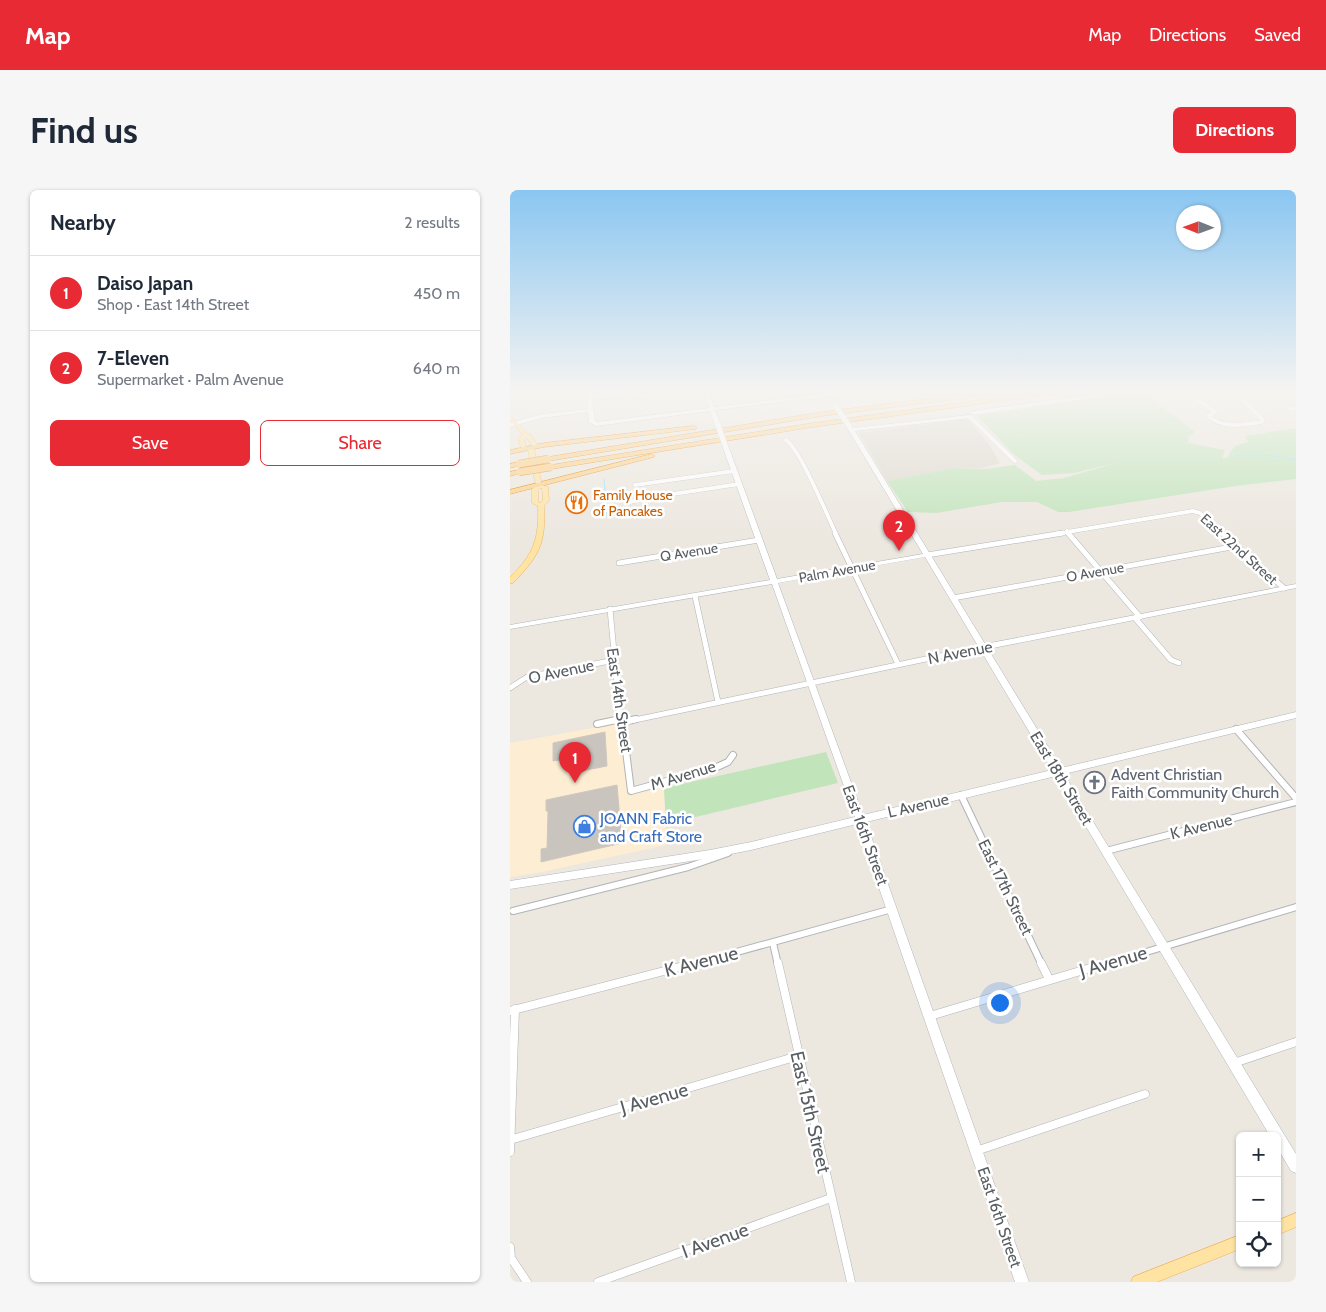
<!DOCTYPE html>
<html lang="en">
<head>
<meta charset="utf-8">
<style>
	:root { --surface:#fff; --page:#f6f6f7; --text:#1f2937; --muted:#747a83; --line:#e0e1e3; --accent:#e72a34 }
	body { margin:0; font-family:Cabin,sans-serif; background:var(--page); color:var(--text) }
	.controls { position:absolute; right:15px; bottom:15px; display:grid; overflow:hidden; border-radius:8px; box-shadow:0 1px 4px #0004 }
	.controls button { width:45px; height:45px; display:grid; place-items:center; padding:0; border:0; border-bottom:1px solid var(--line); background:var(--surface); color:var(--text); font:25px sans-serif }
	.compass { position:absolute; left:666px; top:15px; width:45px; height:45px; border-radius:50%; background:var(--surface); box-shadow:0 1px 4px #0004; rotate:271deg }
	.you { position:absolute; left:489px; top:812px; width:18px; height:18px; margin:-12px; border:4px solid #fff; border-radius:50%; background:#1a73e8; box-shadow:0 0 0 8px #1a73e833 }
	.badge { display:grid; place-items:center; width:32px; height:32px; border-radius:50%; background:var(--accent); color:#fff; font-size:16px; font-weight:700 }
	.pin { position:absolute; translate:-50% -41px; filter:drop-shadow(0 1px 2px #0008) }
	.pin::after { content:''; position:absolute; top:26px; width:18px; height:15px; background:inherit; clip-path:polygon(0 0,100% 0,50% 100%) }
	.list { margin:0; padding:0; list-style:none }
	h2 { display:flex; justify-content:space-between; align-items:center; height:65px; margin:0; padding:0 20px; font-size:21px }
	h2 small { font-size:16px; font-weight:400; color:var(--muted) }
	.list li { display:grid; grid-template-columns:32px 1fr auto; gap:15px; align-items:center; box-sizing:border-box; height:75px; padding:0 20px; border-top:1px solid var(--line) }
	.list b { display:block; font-size:19px; white-space:nowrap }
	.list p { margin:0; font-size:16px; white-space:nowrap; color:var(--muted) }
	.list em { font-size:16px; font-style:normal; color:var(--muted) }
	.actions { display:flex; gap:10px; padding:15px 20px }
	.actions a { flex:1; padding:11px 0; border:1px solid var(--accent); border-radius:8px; text-align:center; font-size:18px; color:var(--accent) }
	.actions .main { background:var(--accent); color:#fff }
	.icon { flex:none; width:28px; height:28px; fill:none; stroke:currentColor; stroke-width:2; stroke-linecap:round; stroke-linejoin:round }
	.map { position:relative; flex:none; width:786px; height:1092px; overflow:hidden; border-radius:8px }
	header { display:flex; align-items:center; gap:30px; box-sizing:border-box; height:70px; padding:0 25px; background:var(--accent); color:#fff }
	header strong { font-size:24px }
	nav { display:flex; gap:28px; margin-inline-start:auto; font-size:18px }
	.intro { display:flex; align-items:center; justify-content:space-between; box-sizing:border-box; height:120px; padding:0 30px }
	h1 { margin:0; font-size:35px }
	.button { padding:12px 22px; border-radius:8px; background:var(--accent); color:#fff; font-size:18px; font-weight:700 }
	main { display:flex; gap:30px; padding:0 30px }
	aside { flex:1; background:var(--surface); border-radius:8px; box-shadow:0 1px 4px #0004 }
	.map>svg:first-child { display:block }
</style>
</head>
<body>
<header>
<strong>Map</strong>
<nav><a>Map</a><a>Directions</a><a>Saved</a></nav>
</header>
<div class="intro"><h1>Find us</h1><a class="button">Directions</a></div>
<main>
<aside>
<h2>Nearby<small>2 results</small></h2>
<ul class="list">
<li><span class="badge">1</span><div><b>Daiso Japan</b><p>Shop · East 14th Street</p></div><em>450 m</em></li>
<li><span class="badge">2</span><div><b>7-Eleven</b><p>Supermarket · Palm Avenue</p></div><em>640 m</em></li>
</ul>
<div class="actions"><a class="main">Save</a><a>Share</a></div>
</aside>
<div class="map">
<svg width="786" height="1092" viewBox="0 0 786 1092">
	<rect width="100%" height="100%" fill="#ece7df"/>
	<path fill="#fdeed3" d="M 110,533 L 118,605 L 154,598 L 156,655 L 32,682 L 0,687 L 0,553 Z"/>
	<path fill="#ded9d0" d="M 458,229 L 480,256 L 490,273 L 472,278 L 443,278 L 377,291 L 349,243 Z"/>
	<path fill="#c1e4bb" d="M 632,201 L 685,242 L 679,246 L 678,253 L 715,260 L 712,269 L 718,267 C 722,256 728,254 738,252 L 735,246 L 786,238 L 786,289 L 725,296 L 559,322 L 548,322 L 527,312 L 492,312 L 426,323 L 398,322 L 377,291 L 444,278 L 476,279 L 505,275 L 526,291 L 554,288 L 609,272 L 564,283 L 532,285 L 502,263 L 468,226 Z
		M 316,562 L 328,593 L 156,634 L 154,598 Z"/>
	<g fill="none" stroke-linecap="round" stroke-linejoin="round">
		<path stroke="#9de0fe" stroke-width="1" d="M 725,265 L 756,265 L 786,269
			M 94,289 L 97,325"/>
	</g>
	<path fill="#c9c4be" stroke="#d0c8be" d="M 76,309 L 77,317 L 58,319 L 57,311 Z
		M 95,542 L 97,576 L 66,582 L 66,580 L 50,570 L 43,571 L 43,553 Z
		M 107,595 L 112,653 L 31,672 L 31,659 L 37,658 L 38,621 L 36,621 L 36,610 Z"/>
	<g fill="none" stroke-linecap="round" stroke-linejoin="round">
		<defs>
			<path id="street-far3" d="M 19,200 L 19,202
				M 673,200 L 705,222
				M 79,207 L 120,202 L 137,206
				M 780,219 L 786,218
				M 705,222 L 698,226 C 713,239 734,235 752,232 L 752,229 L 733,210 L 716,200
				M 460,227 L 505,271
				M 276,250 C 290,259 317,325 326,344
				M 125,295 L 224,281
				M 117,313 L 130,309 L 229,294
				M 557,341 L 559,344
				M 545,344 L 683,321 L 690,323 L 713,344"/>
			<path id="street-far2" d="M 325,343 L 388,474
				M 558,343 L 630,427
				M 712,343 L 774,398
				M 417,365 L 553,343
				M 109,373 L 249,350
				M 185,406 L 208,512
				M 443,408 L 727,356
				M 100,419 L 110,526 L 113,531
				M 625,428 L 661,470 L 669,473
				M 0,498 L 17,487 L 105,470
				M 104,531 L 113,529
				M 120,531 L 473,457"/>
			<path id="street-far1" d="M 112,529 L 121,601 L 207,577 L 218,572 L 223,565
				M 114,532 L 126,529
				M 87,534 L 111,529
				M 726,539 L 786,608
				M 451,605 L 532,775
				M 596,661 L 786,612
				M 3,721 L 178,677 L 218,663
				M 263,753 L 268,775
				M 180,775 L 382,719
				M 593,775 L 786,717"/>
			<path id="street" d="M 268,773 L 341,1092
				M 531,773 L 539,789
				M 0,821 L 185,773
				M 420,826 L 597,773
				M 724,873 L 786,852
				M 0,950 L 288,866
				M 466,961 L 635,904
				M 0,962 L 5,819
				M 0,1057 L 1,1068 L 17,1092
				M 88,1092 L 321,1008"/>
			<path id="secondary" d="M 76,200 L 81,200 L 85,231 L 87,232 L 199,218 L 194,200 L 199,200 L 204,217 L 343,200 L 357,200 L 354,202 L 205,220 L 209,230 L 206,232 L 203,230 L 200,221 L 86,236 L 79,232 L 78,222 L 32,228 L 0,237 L 0,233 L 32,224 L 78,219 Z
				M 616,200 L 629,200 L 626,202 L 463,225 L 460,223 L 463,221 Z
				M 459,225 L 461,226 L 461,228 L 345,241 L 475,454 L 786,394 L 786,398 L 478,459 L 551,578 L 786,522 L 786,528 L 554,584 L 786,964 L 786,983 L 781,981 L 767,957 L 767,946 L 760,946 L 546,586 L 356,632 L 519,1092 L 505,1092 L 347,634 L 241,660 L 200,668 L 0,699 L 0,691 L 200,660 L 241,652 L 345,627 L 262,394 L 0,439 L 0,435 L 260,390 L 212,255 L 215,253 L 218,255 L 267,389 L 413,364 L 336,236 L 341,235 L 343,238 ZM 415,367 L 542,580 L 353,625 L 268,393 Z"/>
			<path id="primary" d="M 0,225 L 18,244 L 21,245 L 28,256 L 24,259 L 32,295 L 38,297 L 39,311 L 34,316 C 36,354 29,366 3,393 L 0,393 L 0,387 C 24,364 29,349 28,316 L 22,313 L 22,299 L 26,295 L 18,260 L 11,258 L 8,248 L 13,245 L 0,230 ZM 17,248 L 22,256 L 20,257 L 16,257 L 14,249 ZM 30,298 L 32,298 L 33,310 L 30,313 L 28,312 L 28,300 Z
				M 786,1023 L 786,1037 L 767,1045 L 767,1031 Z
				M 730,1045 L 730,1059 L 647,1092 L 621,1092 L 623,1087 Z"/>
			<path id="highway" d="M 489,200 L 504,200 L 501,202 L 312,226 L 38,271 L 35,269 L 38,267 L 312,222 Z
				M 545,200 L 559,200 L 556,202 L 303,237 L 41,279 L 38,277 L 41,275 L 303,233 Z
				M 184,236 L 187,238 L 186,239 L 34,257 L 0,264 L 0,260 L 34,253 Z
				M 142,264 L 145,266 L 144,267 L 0,304 L 0,300 Z
				M 9,272 L 11,273 L 11,275 L 0,278 L 0,274 Z
				M 9,280 L 11,281 L 11,283 L 0,286 L 0,282 Z"/>
		</defs>
		<use href="#street-far3" stroke="#b0b4b8" stroke-width="4.5"/>
		<use href="#street-far2" stroke="#b0b4b8" stroke-width="6"/>
		<use href="#street-far1" stroke="#b0b4b8" stroke-width="8"/>
		<use href="#street" stroke="#b0b4b8" stroke-width="9"/>
		<use href="#secondary" stroke="#b1b6bb" stroke-width="1"/>
		<use href="#primary" stroke="#efb055" stroke-width="1"/>
		<use href="#highway" stroke="#e98302" stroke-width="1"/>
		<use href="#street-far3" stroke="#fff" stroke-width="4"/>
		<use href="#street-far2" stroke="#fff" stroke-width="5"/>
		<use href="#street-far1" stroke="#fff" stroke-width="6"/>
		<use href="#street" stroke="#fff" stroke-width="8"/>
		<use href="#secondary" fill="#fff" fill-rule="evenodd"/>
		<use href="#primary" fill="#fee3a2" fill-rule="evenodd"/>
		<use href="#highway" fill="#fccf86" fill-rule="evenodd"/>
		<defs>
			<path id="secondary-bridge" d="M 326,216 L 339,236
				M 206,230 L 215,255"/>
			<path id="highway-bridge" d="M 9,274 L 38,269
				M 9,282 L 41,277"/>
		</defs>
		<use href="#secondary-bridge" stroke="#b1b6bb" stroke-width="6" stroke-linecap="butt"/>
		<use href="#highway-bridge" stroke="#e98302" stroke-width="8" stroke-linecap="butt"/>
		<use href="#secondary-bridge" stroke="#fff" stroke-width="5.5"/>
		<use href="#highway-bridge" stroke="#fccf86" stroke-width="7"/>
	</g>
	<linearGradient id="sky" x2="0" y2="1"><stop stop-color="#8ac6f1"/><stop offset="0.57" stop-color="#f6f4f1"/><stop offset="1" stop-color="#f6f4f1" stop-opacity="0"/></linearGradient>
	<rect width="786" height="353" fill="url(#sky)"/>
	<defs>
		<symbol id="restaurant-ring" viewBox="-11 -11 22 22"><circle r="9.5" fill="#fff" stroke="#e8710a" stroke-width="1.5"/><path d="M-5-6h1v4h1v-4h1v4h1v-4h1v5L-1.5 .5V6h-2V.5L-5-1ZM5-6V6H3V1.5H1.5Q1.5-4 5-6Z" fill="#e8710a"/></symbol>
		<symbol id="church-ring" viewBox="-11 -11 22 22"><circle r="9.5" fill="#fff" stroke="#6b7280" stroke-width="1.5"/><path d="M-1.2-6h2.4v3.5h3.3v2.4h-3.3V6h-2.4V-.1h-3.3v-2.4h3.3Z" fill="#6b7280"/></symbol>
		<symbol id="shop-ring" viewBox="-11 -11 22 22"><circle r="9.5" fill="#fff" stroke="#3f7fe0" stroke-width="1.5"/><path d="M-5-2.5h2.3a2.7 3.5 0 0 1 5.4 0H5L5.5 6h-11ZM-1.5-2.5h3a1.5 2.3 0 0 0-3 0Z" fill="#3f7fe0"/></symbol>
	</defs>
	<g fill-rule="evenodd">
		<use href="#restaurant-ring" x="54" y="300" width="25" height="25"/>
		<use href="#church-ring" x="572" y="580" width="25" height="25"/>
		<use href="#shop-ring" x="62" y="624" width="25" height="25"/>
	</g>
	<g text-anchor="middle" stroke-width="5" stroke-linejoin="round" paint-order="stroke">
		<g font-size="14" fill="#c56008" stroke="#fff" text-anchor="start">
			<text x="83" y="310">Family House<tspan x="83" dy="16">of Pancakes</tspan></text>
		</g>
		<g font-size="14" fill="#585d61" stroke="#fff">
			<text transform="translate(729 359) rotate(42)" y="5">East 22nd Street</text>
			<text transform="translate(179 362) rotate(-9)" y="5">Q Avenue</text>
			<text transform="translate(327 381) rotate(-10)" y="5">Palm Avenue</text>
			<text transform="translate(585 382) rotate(-10)" y="5">O Avenue</text>
		</g>
		<g font-size="16" fill="#585d61" stroke="#fff">
			<text transform="translate(450 462) rotate(-11)" y="6">N Avenue</text>
			<text transform="translate(51 481) rotate(-12)" y="6">O Avenue</text>
			<text transform="translate(110 510) rotate(82)" y="6">East 14th Street</text>
			<text transform="translate(173 585) rotate(-17)" y="6">M Avenue</text>
			<text transform="translate(552 588) rotate(59)" y="6">East 18th Street</text>
			<text transform="translate(408 615) rotate(-13)" y="6">L Avenue</text>
			<text transform="translate(691 636) rotate(-14)" y="6">K Avenue</text>
			<text transform="translate(356 645) rotate(70)" y="6">East 16th Street</text>
			<text transform="translate(496 697) rotate(64)" y="6">East 17th Street</text>
			<text transform="translate(490 1027) rotate(71)" y="6">East 16th Street</text>
		</g>
		<g font-size="16" fill="#5b616d" stroke="#fff" text-anchor="start">
			<text x="601" y="590">Advent Christian<tspan x="601" dy="18">Faith Community Church</tspan></text>
		</g>
		<g font-size="16" fill="#366cbe" stroke="#fff" text-anchor="start">
			<text x="90" y="634">JOANN Fabric<tspan x="90" dy="18">and Craft Store</tspan></text>
		</g>
		<g font-size="19" fill="#585d61" stroke="#fff">
			<text transform="translate(191 771) rotate(-14)" y="7">K Avenue</text>
			<text transform="translate(603 771) rotate(-16)" y="7">J Avenue</text>
			<text transform="translate(144 908) rotate(-16)" y="7">J Avenue</text>
			<text transform="translate(301 922) rotate(77)" y="7">East 15th Street</text>
			<text transform="translate(205 1050) rotate(-20)" y="7">I Avenue</text>
		</g>
	</g>
</svg>
<div class="controls">
<button>+</button>
<button>−</button>
<button><svg class="icon" aria-label="locate" viewBox="0 0 24 24"><circle cx="12" cy="12" r="6"/><path d="M12 2v4M12 18v4M2 12h4M18 12h4"/></svg></button>
</div>
<svg class="compass" viewBox="-18 -18 36 36"><path d="M0-13l5 13h-10z" fill="#e53935"/><path d="M0 13l5-13h-10z" fill="#747a83"/></svg>
<div class="you"></div>
<div class="pin badge" style="left:65px;top:593px">1</div>
<div class="pin badge" style="left:389px;top:361px">2</div>
</div>
</main>
</body>
</html>
